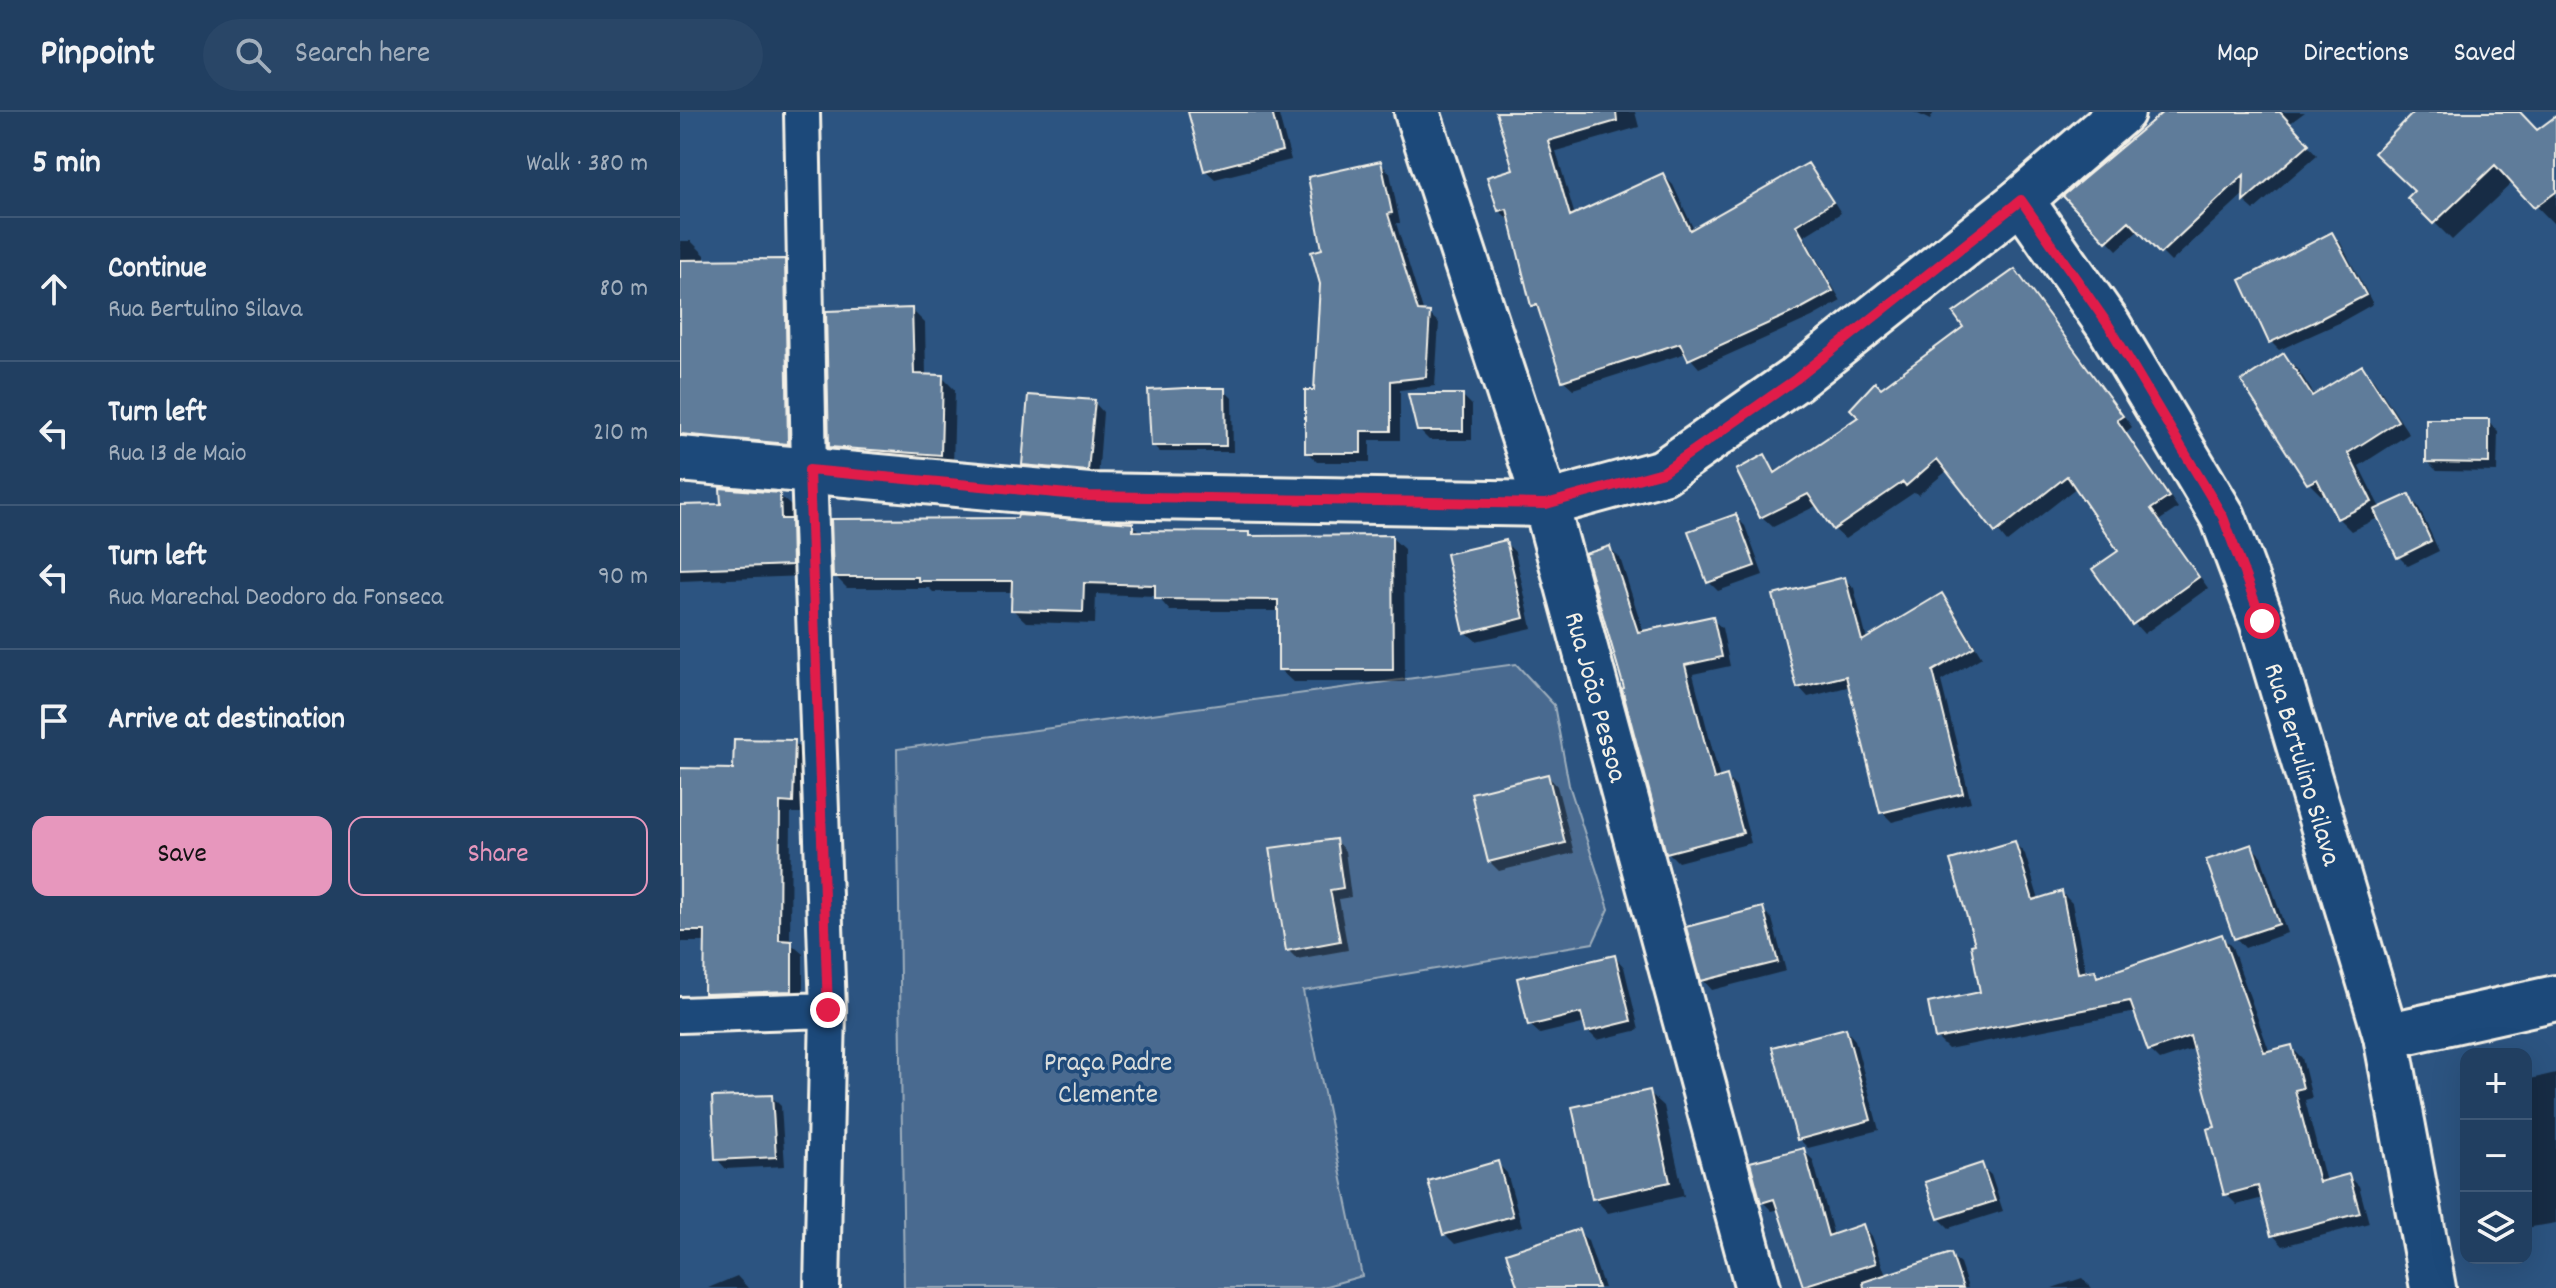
<!DOCTYPE html>
<html lang="en">
<head>
<meta charset="utf-8">
<style>
	:root { --surface:#213f61; --page:#294667; --text:#f1f3f6; --muted:#a2afbd; --line:#3e5876; --accent:#e797bd }
	body { margin:0; font-family:Dekko,sans-serif; background:var(--page); color:var(--text) }
	.controls { position:absolute; right:24px; bottom:24px; display:grid; overflow:hidden; border-radius:16px; box-shadow:0 8px 32px #0002 }
	.controls button { width:72px; height:72px; display:grid; place-items:center; padding:0; border:0; border-bottom:2px solid var(--line); background:var(--surface); color:var(--text); font:40px sans-serif }
	.stop { position:absolute; width:24px; height:24px; margin:-18px; border:6px solid #e11d48; border-radius:50%; background:#fff }
	.stop.end { background:#e11d48; border-color:#fff; box-shadow:0 2px 8px #0008 }
	.list { margin:0; padding:0; list-style:none }
	h2 { display:flex; justify-content:space-between; align-items:center; height:104px; margin:0; padding:0 32px; font-size:34px }
	h2 small { font-size:26px; font-weight:400; color:var(--muted) }
	.list li { display:grid; grid-template-columns:52px 1fr auto; gap:24px; align-items:center; box-sizing:border-box; height:144px; padding:0 32px; border-top:2px solid var(--line) }
	.list b { display:block; font-size:30px; white-space:nowrap }
	.list p { margin:0; font-size:26px; white-space:nowrap; color:var(--muted) }
	.list em { font-size:26px; font-style:normal; color:var(--muted) }
	.actions { display:flex; gap:16px; padding:24px 32px }
	.actions a { flex:1; padding:18px 0; border:2px solid var(--accent); border-radius:16px; text-align:center; font-size:28px; color:var(--accent) }
	.actions .main { background:var(--accent); color:#111 }
	.icon { flex:none; width:44px; height:44px; fill:none; stroke:currentColor; stroke-width:2; stroke-linecap:round; stroke-linejoin:round }
	.map { position:relative; flex:none; width:1876px; height:1176px; overflow:hidden }
	header { display:flex; align-items:center; gap:48px; box-sizing:border-box; height:112px; padding:0 40px; background:var(--surface); border-bottom:2px solid var(--line) }
	header strong { font-size:38px }
	nav { display:flex; gap:44px; margin-inline-start:auto; font-size:28px }
	.search { width:560px; height:72px; background:var(--page); display:flex; align-items:center; gap:20px; box-sizing:border-box; padding:0 28px; border-radius:44px; color:var(--muted); font-size:30px }
	main { display:flex }
	aside { flex:1; background:var(--surface) }
	.map>svg:first-child { display:block }
</style>
</head>
<body>
<header>
<strong>Pinpoint</strong>
<div class="search"><svg class="icon" aria-label="search" viewBox="0 0 24 24"><circle cx="10" cy="10" r="6"/><path d="M15 15l6 6"/></svg>Search here</div>
<nav><a>Map</a><a>Directions</a><a>Saved</a></nav>
</header>
<main>
<aside>
<h2>5 min<small>Walk · 380 m</small></h2>
<ul class="list">
<li><svg class="icon" aria-label="ahead" viewBox="0 0 24 24"><path d="M12 20V5M6 11l6-6 6 6"/></svg><div><b>Continue</b><p>Rua Bertulino Silava</p></div><em>80 m</em></li>
<li><svg class="icon" aria-label="left" viewBox="0 0 24 24"><path d="M17 20v-9H6M10 6l-5 5 5 5"/></svg><div><b>Turn left</b><p>Rua 13 de Maio</p></div><em>210 m</em></li>
<li><svg class="icon" aria-label="left" viewBox="0 0 24 24"><path d="M17 20v-9H6M10 6l-5 5 5 5"/></svg><div><b>Turn left</b><p>Rua Marechal Deodoro da Fonseca</p></div><em>90 m</em></li>
<li><svg class="icon" aria-label="arrive" viewBox="0 0 24 24"><path d="M6 21V4h12l-3 4 3 4H6"/></svg><div><b>Arrive at destination</b></div></li>
</ul>
<div class="actions"><a class="main">Save</a><a>Share</a></div>
</aside>
<div class="map">
<svg width="1876" height="1176" viewBox="0 0 1876 1176">
	<rect width="100%" height="100%" fill="#2c5481"/>
	<filter id="ink" filterUnits="userSpaceOnUse"><feTurbulence type="fractalNoise" baseFrequency=".0125" numOctaves="2"/><feDisplacementMap in="SourceGraphic" scale="16" xChannelSelector="R" yChannelSelector="G"/><feConvolveMatrix kernelMatrix="1 2 1 2 8 2 1 2 1" color-interpolation-filters="sRGB"/></filter>
	<g filter="url(#ink)">
		<path fill="#496b90" stroke="#9eaebc" stroke-width="2" d="M 836,552 L 874,593 L 889,673 L 929,797 L 913,831 L 623,879 L 682,1164 L 639,1176 L 224,1176 L 217,637 Z"/>
		<path fill="#0007" d="M 510,0 L 598,0 L 611,48 L 535,67 L 525,58 Z
			M 836,0 L 955,0 L 959,15 L 876,39 L 895,104 L 983,63 L 993,73 L 1014,118 L 1128,53 L 1137,63 L 1161,101 L 1124,124 L 1161,189 L 1132,205 L 1019,256 L 1006,241 L 893,277 L 883,268 L 862,202 L 853,193 L 831,107 L 829,108 L 819,98 L 836,59 Z
			M 1234,0 L 1254,0 L 1250,8 Z
			M 1486,0 L 1625,0 L 1609,12 L 1637,43 L 1574,98 L 1565,90 L 1566,80 L 1491,150 L 1459,118 L 1437,138 L 1386,85 Z
			M 1737,0 L 1839,0 L 1858,20 L 1876,7 L 1876,110 L 1874,112 L 1833,70 L 1772,128 L 1730,86 L 1737,80 Z
			M 700,51 L 710,61 L 720,111 L 716,111 L 744,202 L 749,202 L 759,211 L 755,274 L 720,278 L 720,328 L 690,328 L 690,350 L 637,350 L 627,340 L 636,280 L 645,138 Z
			M 1651,122 L 1660,130 L 1693,192 L 1659,211 L 1599,238 L 1591,230 Z
			M 0,129 L 11,129 L 25,143 L 25,149 L 104,149 L 118,162 L 122,345 L 0,340 Z
			M 1335,159 L 1346,170 L 1452,315 L 1446,320 L 1498,396 L 1480,408 L 1528,476 L 1464,522 L 1454,511 L 1441,439 L 1397,375 L 1327,430 L 1268,358 L 1238,383 L 1235,380 L 1165,427 L 1154,417 L 1138,393 L 1093,415 L 1082,405 L 1085,345 L 1098,361 L 1181,306 L 1201,278 L 1286,216 Z
			M 232,198 L 245,211 L 246,264 L 262,265 L 275,278 L 273,355 L 164,348 L 151,334 Z
			M 1604,244 L 1617,256 L 1635,284 L 1681,255 L 1694,268 L 1729,322 L 1679,354 L 1701,398 L 1728,385 L 1738,394 L 1759,439 L 1728,454 L 1718,444 L 1700,405 L 1671,419 L 1658,406 L 1646,381 L 1641,383 L 1629,371 Z
			M 544,278 L 552,286 L 553,340 L 480,340 L 473,333 Z
			M 783,284 L 792,293 L 792,328 L 749,328 L 739,318 Z
			M 414,290 L 423,300 L 418,368 L 354,362 L 344,352 Z
			M 1808,309 L 1818,319 L 1817,360 L 1757,359 L 1748,350 Z
			M 99,383 L 112,395 L 112,412 L 122,421 L 124,464 L 0,469 L 0,395 L 43,394 Z
			M 1056,405 L 1065,414 L 1083,463 L 1038,479 L 1029,470 Z
			M 452,412 L 461,421 L 568,422 L 572,426 L 711,425 L 724,437 L 725,570 L 613,570 L 600,558 L 600,499 L 490,499 L 477,484 L 416,482 L 415,512 L 346,510 L 333,498 L 334,480 L 253,480 L 249,476 L 167,476 L 155,464 Z
			M 825,430 L 835,440 L 852,516 L 796,529 L 786,520 Z
			M 930,436 L 940,446 L 964,521 L 1032,507 L 1042,516 L 1050,554 L 1013,562 L 1040,667 L 1046,665 L 1056,675 L 1071,731 L 998,750 L 988,740 Z
			M 1165,467 L 1174,476 L 1187,528 L 1262,484 L 1271,494 L 1302,545 L 1261,569 L 1291,690 L 1212,710 L 1202,700 L 1171,574 L 1128,585 L 1119,575 Z
			M 114,630 L 125,642 L 124,701 L 111,701 L 110,831 L 123,842 L 123,890 L 38,893 L 26,881 L 27,830 L 0,830 L 0,658 L 55,659 Z
			M 868,664 L 877,674 L 894,741 L 819,759 L 809,749 Z
			M 656,729 L 665,739 L 671,785 L 659,787 L 668,838 L 617,847 L 608,838 Z
			M 1335,731 L 1345,742 L 1359,788 L 1382,781 L 1392,791 L 1406,861 L 1414,860 L 1421,866 L 1542,825 L 1552,835 L 1590,941 L 1611,935 L 1622,946 L 1632,986 L 1625,988 L 1646,1070 L 1669,1064 L 1679,1074 L 1689,1111 L 1603,1134 L 1593,1123 L 1583,1086 L 1557,1093 L 1546,1082 L 1537,1017 L 1516,936 L 1480,948 L 1470,938 L 1456,900 L 1268,937 L 1257,926 L 1302,882 L 1298,834 Z
			M 1571,734 L 1581,744 L 1607,821 L 1565,836 L 1556,826 Z
			M 1083,798 L 1092,807 L 1106,859 L 1032,878 L 1023,868 Z
			M 935,845 L 944,855 L 959,918 L 917,928 L 908,919 L 906,911 L 860,922 L 850,913 Z
			M 1166,918 L 1175,928 L 1199,1018 L 1128,1036 L 1119,1027 Z
			M 1876,961 L 1876,1111 L 1846,1116 L 1846,968 Z
			M 969,980 L 984,994 L 1004,1084 L 928,1101 L 914,1086 Z
			M 92,985 L 101,994 L 105,1054 L 46,1057 L 37,1047 Z
			M 1123,1038 L 1133,1048 L 1154,1124 L 1183,1114 L 1192,1124 L 1206,1164 L 1270,1143 L 1280,1152 L 1288,1176 L 1126,1176 L 1100,1097 L 1092,1099 L 1083,1090 Z
			M 818,1052 L 827,1061 L 842,1114 L 775,1132 L 765,1122 Z
			M 1301,1054 L 1311,1063 L 1323,1099 L 1269,1116 L 1259,1106 Z
			M 898,1119 L 908,1129 L 924,1176 L 840,1176 Z
			M 57,1164 L 68,1176 L 28,1176 Z
			M 1402,1166 L 1412,1176 L 1372,1176 Z"/>
		<path fill="#5e7b9a" stroke="#f4f1e8" stroke-width="2" d="M 508,0 L 592,0 L 602,39 L 524,59 Z
			M 816,0 L 936,0 L 937,9 L 868,29 L 890,104 L 983,61 L 1010,118 L 1128,51 L 1153,90 L 1116,113 L 1153,179 L 1122,196 L 1008,248 L 1000,231 L 882,269 L 857,193 L 851,194 L 827,97 L 818,99 L 807,65 L 833,57 Z
			M 1483,0 L 1600,0 L 1629,32 L 1563,90 L 1564,63 L 1480,142 L 1449,109 L 1426,130 L 1383,84 Z
			M 1734,0 L 1840,0 L 1857,18 L 1876,4 L 1876,80 L 1854,96 L 1815,53 L 1753,112 L 1727,86 L 1734,79 L 1694,41 Z
			M 701,49 L 712,101 L 708,102 L 738,199 L 750,200 L 746,265 L 711,269 L 711,319 L 681,319 L 681,341 L 625,341 L 625,278 L 634,278 L 640,172 L 631,140 L 642,137 L 628,65 Z
			M 1652,120 L 1686,183 L 1634,210 L 1589,231 L 1560,168 Z
			M 105,147 L 108,332 L 0,322 L 0,148 Z
			M 1335,157 L 1443,304 L 1437,308 L 1489,385 L 1471,397 L 1519,465 L 1452,513 L 1412,457 L 1438,439 L 1387,364 L 1315,421 L 1257,347 L 1226,374 L 1223,370 L 1153,418 L 1128,382 L 1080,406 L 1056,358 L 1085,342 L 1095,361 L 1178,305 L 1170,297 L 1195,270 L 1201,276 L 1283,215 L 1273,201 Z
			M 232,196 L 234,262 L 263,263 L 261,343 L 149,335 L 146,199 Z
			M 1604,241 L 1632,284 L 1682,253 L 1718,309 L 1668,341 L 1692,390 L 1657,407 L 1637,367 L 1627,372 L 1561,269 Z
			M 506,276 L 545,276 L 546,334 L 471,334 L 468,278 Z
			M 728,282 L 783,282 L 783,319 L 737,319 Z
			M 348,283 L 415,288 L 408,359 L 342,353 Z
			M 1746,307 L 1809,307 L 1809,351 L 1746,350 Z
			M 40,376 L 100,381 L 101,407 L 111,407 L 112,453 L 0,457 L 0,393 L 41,392 Z
			M 1729,382 L 1751,429 L 1717,446 L 1694,398 Z
			M 1056,402 L 1075,454 L 1027,471 L 1008,419 Z
			M 338,403 L 453,411 L 453,419 L 569,420 L 569,424 L 712,423 L 713,558 L 598,558 L 598,488 L 475,487 L 475,473 L 404,471 L 403,500 L 331,498 L 332,469 L 238,469 L 238,465 L 153,465 L 151,407 L 337,406 Z
			M 826,428 L 844,506 L 784,521 L 766,442 Z
			M 930,434 L 958,520 L 1033,504 L 1042,545 L 1005,553 L 1034,667 L 1047,663 L 1063,721 L 986,741 L 942,577 L 944,576 L 905,442 Z
			M 1165,465 L 1182,529 L 1262,481 L 1294,535 L 1253,559 L 1283,681 L 1200,701 L 1166,564 L 1117,576 L 1093,483 Z
			M 54,627 L 115,628 L 113,691 L 100,690 L 99,828 L 112,829 L 112,879 L 24,882 L 25,819 L 0,819 L 0,656 L 53,657 Z
			M 868,662 L 885,731 L 808,750 L 791,681 Z
			M 656,727 L 663,776 L 650,778 L 660,829 L 606,839 L 590,736 Z
			M 1335,729 L 1353,788 L 1382,779 L 1398,861 L 1415,858 L 1417,865 L 1542,822 L 1584,940 L 1612,933 L 1623,976 L 1615,978 L 1639,1070 L 1669,1062 L 1680,1101 L 1591,1124 L 1578,1074 L 1544,1083 L 1527,1017 L 1535,1015 L 1510,924 L 1468,939 L 1450,889 L 1255,927 L 1248,891 L 1300,880 L 1291,833 L 1295,832 L 1270,748 Z
			M 1572,732 L 1599,812 L 1554,827 L 1526,748 Z
			M 1083,795 L 1098,850 L 1021,869 L 1006,815 Z
			M 935,843 L 951,909 L 906,920 L 901,901 L 848,914 L 837,866 Z
			M 1166,916 L 1191,1008 L 1117,1028 L 1092,935 Z
			M 970,978 L 990,1070 L 912,1087 L 892,995 Z
			M 92,983 L 96,1045 L 35,1048 L 32,985 Z
			M 1124,1036 L 1148,1124 L 1183,1112 L 1196,1151 L 1123,1174 L 1094,1087 L 1081,1091 L 1070,1050 Z
			M 818,1049 L 833,1104 L 763,1123 L 748,1069 Z
			M 1302,1051 L 1315,1089 L 1258,1107 L 1245,1070 Z
			M 899,1117 L 918,1176 L 838,1176 L 826,1141 Z
			M 1271,1141 L 1283,1176 L 1184,1176 L 1183,1170 Z"/>
		<g fill="none" stroke-linecap="round" stroke-linejoin="round">
			<defs>
				<path id="minor" d="M 122,0 L 129,358 L 148,898 L 142,1176
					M 0,903 L 148,898"/>
				<g id="tertiary">
					<path id="s1" d="M 737,0 L 866,392 L 1078,1176"/>
					<path id="s2" d="M 1341,88 L 1429,214 L 1543,405 L 1582,509 L 1706,924 L 1753,1176"/>
					<path d="M 1706,924 L 1876,886"/>
				</g>
				<path id="secondary" d="M 0,347 L 409,384 L 866,392 L 983,360 L 1116,267 L 1341,88 L 1442,0"/>
			</defs>
			<use href="#minor" stroke="#f4f1e8" stroke-width="40"/>
			<use href="#tertiary" stroke="#f4f1e8" stroke-width="50"/>
			<use href="#secondary" stroke="#f4f1e8" stroke-width="50"/>
			<use href="#minor" stroke="#1f4a7a" stroke-width="34"/>
			<use href="#tertiary" stroke="#1f4a7a" stroke-width="44"/>
			<use href="#secondary" stroke="#1f4a7a" stroke-width="44"/>
		</g>
	</g>
	<g fill="none" stroke-linecap="round" stroke-linejoin="round" filter="url(#ink)">
		<path stroke="#e11d48" stroke-width="10" d="M 148,898 L 129,358 L 409,384 L 866,392 L 983,360 L 1116,267 L 1341,88 L 1429,214 L 1543,405 L 1582,509"/>
	</g>
	<g text-anchor="middle" stroke-width="7" stroke-linejoin="round" paint-order="stroke">
		<g font-size="28" fill="#f4f1e8" stroke="#1f4a7a">
			<text dy="10" stroke="none"><textPath href="#s1" startOffset="612">Rua João Pessoa</textPath></text>
			<text dy="10" stroke="none"><textPath href="#s2" startOffset="636">Rua Bertulino Silava</textPath></text>
		</g>
		<g font-size="28" fill="#dadddb" stroke="#1f4a7a">
			<text x="428" y="958">Praça Padre<tspan x="428" dy="32">Clemente</tspan></text>
		</g>
	</g>
</svg>
<div class="controls">
<button>+</button>
<button>−</button>
<button><svg class="icon" aria-label="layers" viewBox="0 0 24 24"><path d="M12 4l9 5-9 5-9-5zM3 14l9 5 9-5"/></svg></button>
</div>
<div class="stop" style="left:1582px;top:509px"></div>
<div class="stop end" style="left:148px;top:898px"></div>
</div>
</main>
</body>
</html>
